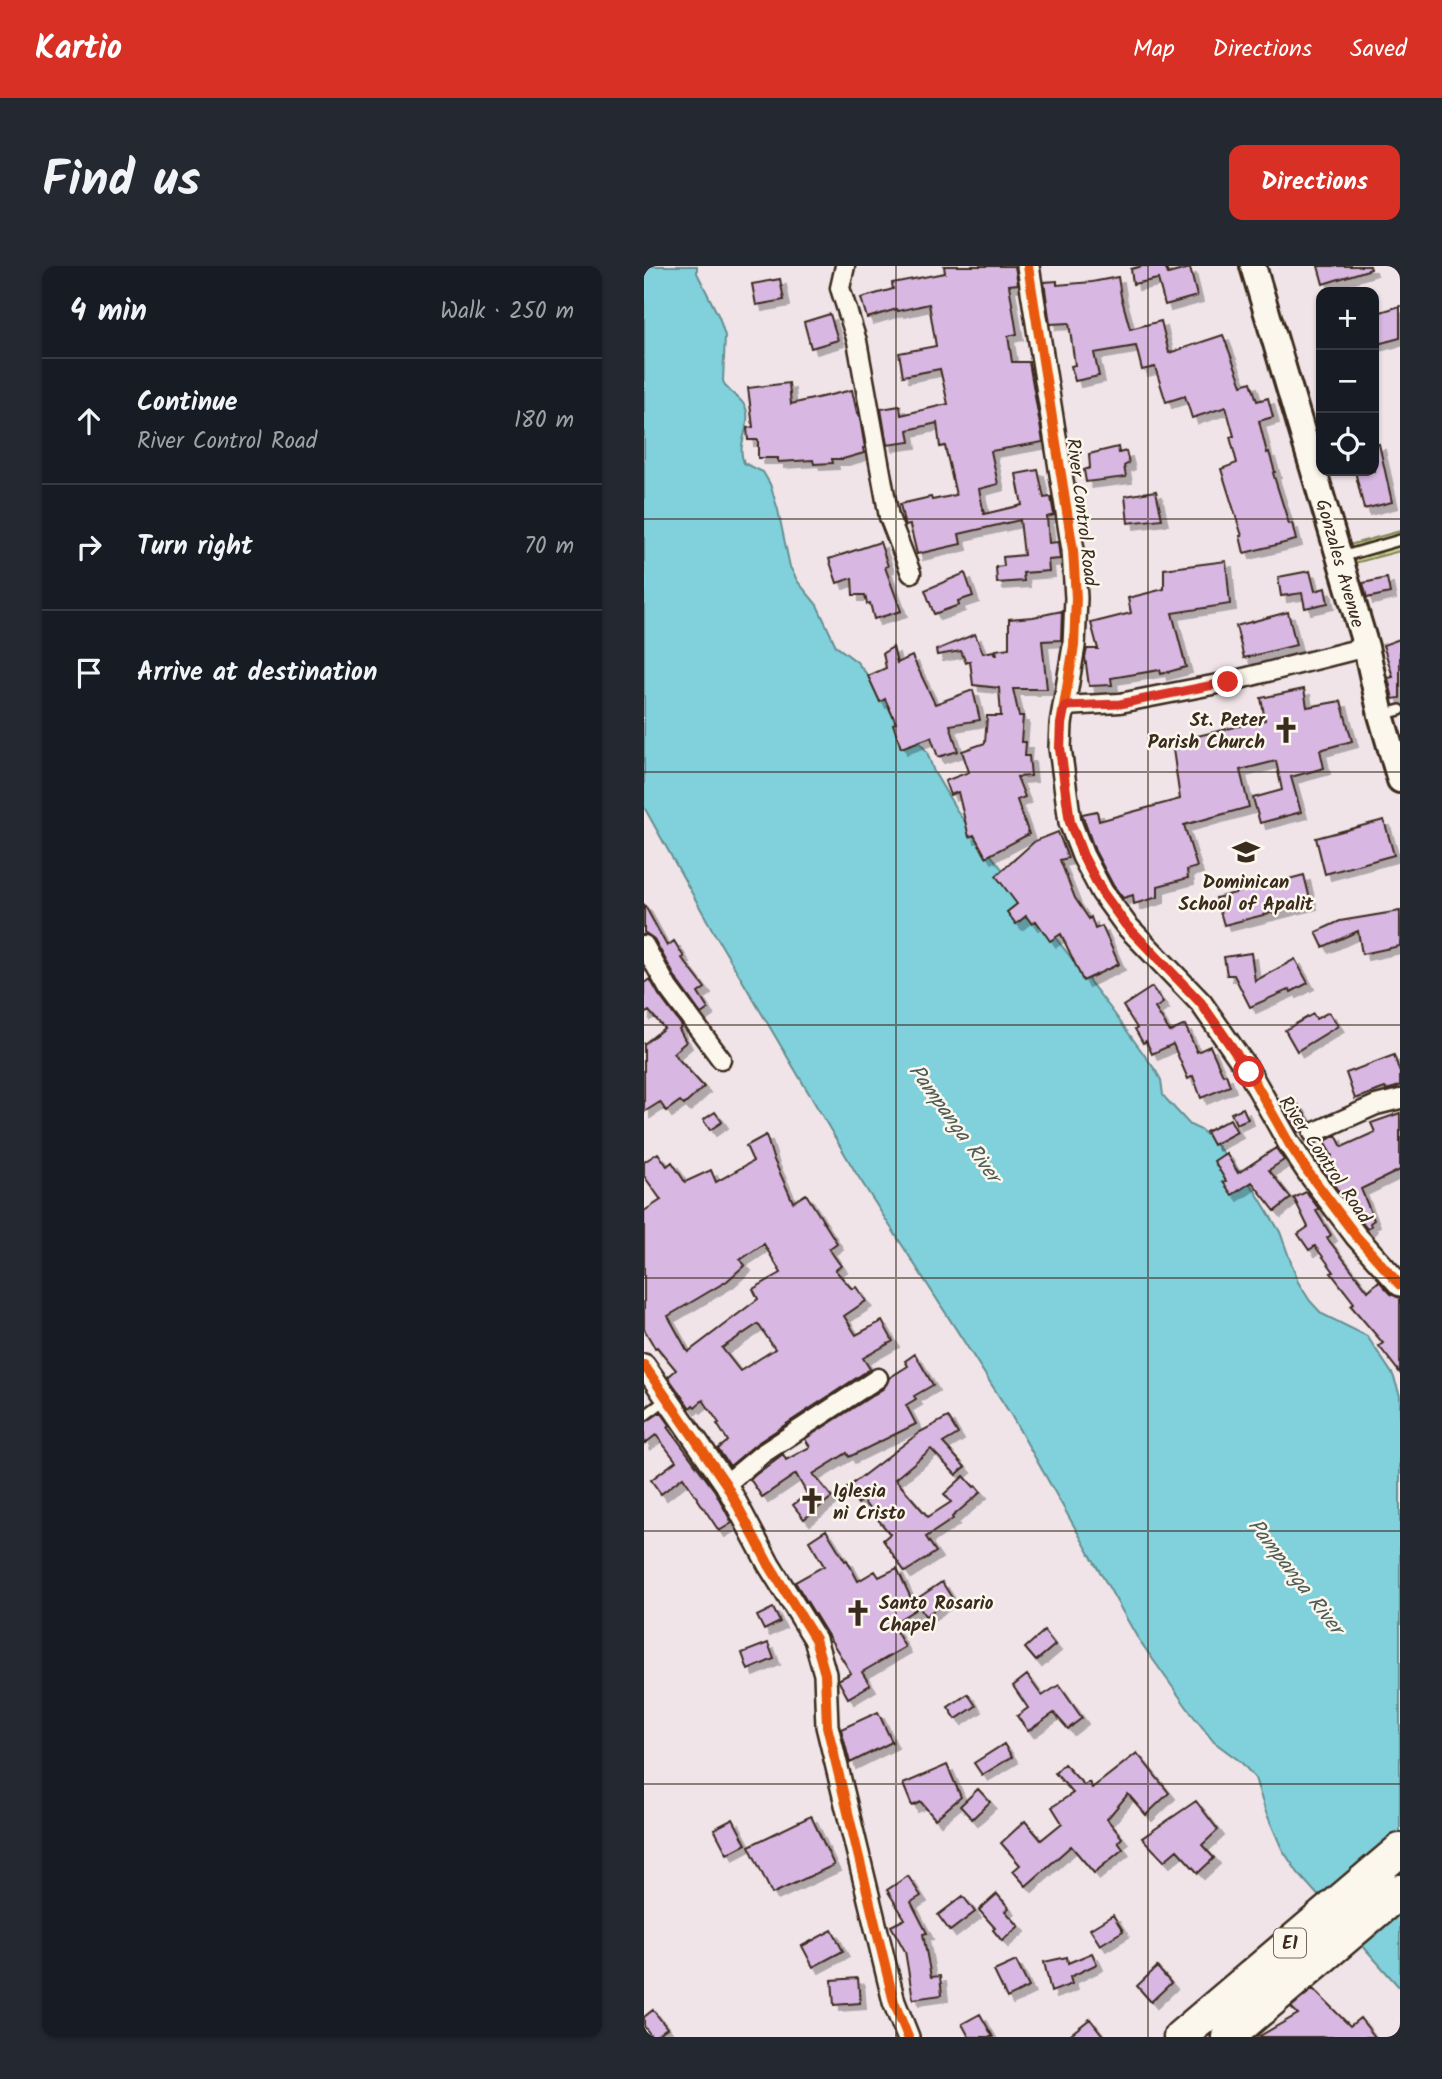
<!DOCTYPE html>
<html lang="en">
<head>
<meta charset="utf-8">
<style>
	:root { --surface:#171b24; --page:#242831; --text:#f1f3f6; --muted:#9ea1a6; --line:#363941; --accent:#d93025 }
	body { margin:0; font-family:Kalam,sans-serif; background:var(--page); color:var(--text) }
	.controls { position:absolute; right:21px; top:21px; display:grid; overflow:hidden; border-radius:14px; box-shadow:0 2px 5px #0004 }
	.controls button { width:63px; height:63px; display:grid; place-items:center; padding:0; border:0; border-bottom:2px solid var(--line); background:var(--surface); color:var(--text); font:35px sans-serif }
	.stop { position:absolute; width:21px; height:21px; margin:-16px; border:5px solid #d93025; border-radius:50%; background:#fff }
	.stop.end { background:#d93025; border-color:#fff; box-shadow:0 2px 7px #0008 }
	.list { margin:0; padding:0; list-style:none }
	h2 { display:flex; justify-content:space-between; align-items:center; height:91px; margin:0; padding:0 28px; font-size:30px }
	h2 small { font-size:23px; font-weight:400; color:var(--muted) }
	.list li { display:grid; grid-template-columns:46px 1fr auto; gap:21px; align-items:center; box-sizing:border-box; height:126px; padding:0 28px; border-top:2px solid var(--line) }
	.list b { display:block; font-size:26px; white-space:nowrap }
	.list p { margin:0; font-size:23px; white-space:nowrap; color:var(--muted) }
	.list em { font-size:23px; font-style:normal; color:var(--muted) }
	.icon { flex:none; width:38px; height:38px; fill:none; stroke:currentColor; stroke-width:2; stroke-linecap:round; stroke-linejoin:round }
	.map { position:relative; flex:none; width:756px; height:1771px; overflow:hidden; border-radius:14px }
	header { display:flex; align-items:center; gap:42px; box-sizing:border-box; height:98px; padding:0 35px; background:var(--accent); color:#fff }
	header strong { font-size:33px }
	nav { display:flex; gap:38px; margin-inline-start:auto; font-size:24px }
	.intro { display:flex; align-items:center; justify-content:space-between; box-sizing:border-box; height:168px; padding:0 42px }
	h1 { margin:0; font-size:49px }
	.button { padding:18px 32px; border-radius:14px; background:var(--accent); color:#fff; font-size:24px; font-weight:700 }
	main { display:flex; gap:42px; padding:0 42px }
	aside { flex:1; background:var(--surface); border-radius:14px; box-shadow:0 2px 5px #0004 }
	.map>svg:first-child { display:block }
</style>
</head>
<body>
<header>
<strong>Kartio</strong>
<nav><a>Map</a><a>Directions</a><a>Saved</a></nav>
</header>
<div class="intro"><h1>Find us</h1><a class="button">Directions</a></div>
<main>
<aside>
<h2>4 min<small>Walk · 250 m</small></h2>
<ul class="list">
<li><svg class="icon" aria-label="ahead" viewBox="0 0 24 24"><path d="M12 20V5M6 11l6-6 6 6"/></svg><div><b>Continue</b><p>River Control Road</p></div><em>180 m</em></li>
<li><svg class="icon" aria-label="right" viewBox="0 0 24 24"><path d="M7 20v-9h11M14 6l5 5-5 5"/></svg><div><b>Turn right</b></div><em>70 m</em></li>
<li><svg class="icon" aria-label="arrive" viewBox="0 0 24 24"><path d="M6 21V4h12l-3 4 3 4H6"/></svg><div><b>Arrive at destination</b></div></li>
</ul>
</aside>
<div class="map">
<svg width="756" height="1771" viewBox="0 0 756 1771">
	<defs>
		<pattern id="cemetery-stones" width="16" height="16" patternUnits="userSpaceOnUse" patternTransform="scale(1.75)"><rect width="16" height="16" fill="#cadc90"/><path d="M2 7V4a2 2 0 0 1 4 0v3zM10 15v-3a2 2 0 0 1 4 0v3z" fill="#aebd7c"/></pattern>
		<filter id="shadow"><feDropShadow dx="6" dy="6" stdDeviation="0" flood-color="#0004"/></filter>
	</defs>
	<rect width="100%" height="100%" fill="#f0e4e9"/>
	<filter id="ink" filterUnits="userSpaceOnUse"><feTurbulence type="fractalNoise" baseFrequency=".0143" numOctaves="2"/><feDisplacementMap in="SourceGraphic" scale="14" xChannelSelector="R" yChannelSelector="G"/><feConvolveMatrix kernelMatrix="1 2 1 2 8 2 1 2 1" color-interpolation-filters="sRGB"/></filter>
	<g filter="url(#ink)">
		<path fill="url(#cemetery-stones)" stroke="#828357" stroke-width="2" d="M 756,265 L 756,285 L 703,299 L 698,281 Z"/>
		<path fill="#81d1dc" stroke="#658e90" stroke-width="2" d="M 0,0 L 53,0 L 53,7 L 75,51 L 81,70 L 79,115 C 84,129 100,131 103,146 C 106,164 92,179 100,197 L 119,206 L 126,218 L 134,244 L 146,301 L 154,316 L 173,339 L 192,380 L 213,396 L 238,427 L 283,486 L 290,506 L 315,548 L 467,743 L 512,805 L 517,814 L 519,829 L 523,834 L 546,859 L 557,864 L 567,873 L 610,923 L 636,966 L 654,1016 L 666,1035 L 678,1048 L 723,1070 L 749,1109 L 756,1130 L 756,1722 L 654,1607 L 638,1583 L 621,1544 L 611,1512 L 597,1496 L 570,1476 L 547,1447 L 493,1371 L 367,1149 L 212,907 L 69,665 L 0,541 Z"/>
		<path fill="#d8b7e2" stroke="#3b2a1e" stroke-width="2" fill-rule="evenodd" filter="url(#shadow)" d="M 300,0 L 371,0 L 374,18 L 365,19 L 373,68 L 364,70 L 368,96 L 385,96 L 399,176 L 347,185 L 354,218 L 335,223 L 340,248 L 378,239 L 372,208 L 394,204 L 400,232 L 407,231 L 410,249 L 403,251 L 405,277 L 414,276 L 416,293 L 404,294 L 405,305 L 379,307 L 380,315 L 353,317 L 352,301 L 360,300 L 359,291 L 380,289 L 376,254 L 315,268 L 317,278 L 273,288 L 266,259 L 261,260 L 260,257 L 256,238 L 287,231 L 288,234 L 312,229 L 301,180 L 296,181 L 293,157 L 264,164 L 266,176 L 243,179 L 237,143 L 256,140 L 257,149 L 304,138 L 296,103 L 259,110 L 255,87 L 292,80 L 285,38 L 254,45 L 253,43 L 223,52 L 217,32 L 249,23 L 248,17 L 301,7 Z
			M 498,0 L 521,0 L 524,8 L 546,2 L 553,30 L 521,39 L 514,13 L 489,18 L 487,3 Z
			M 674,0 L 726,0 L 727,3 L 679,18 Z
			M 474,11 L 477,30 L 486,63 L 517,55 L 525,87 L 579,69 L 598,119 L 607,116 L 613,135 L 624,132 L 629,151 L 615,155 L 623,187 L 625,186 L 631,206 L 629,207 L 645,258 L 648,257 L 652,274 L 600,287 L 596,270 L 598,270 L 577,203 L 593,197 L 586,171 L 590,170 L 582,141 L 548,152 L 541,130 L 522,136 L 511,101 L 498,104 L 492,80 L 450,87 L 455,110 L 431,115 L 427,100 L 431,99 L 425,57 L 406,58 L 400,16 L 413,15 L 413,19 L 448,16 Z
			M 136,13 L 140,34 L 112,39 L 108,18 Z
			M 756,40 L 756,72 L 730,79 L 730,48 Z
			M 186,48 L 194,74 L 167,82 L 160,56 Z
			M 145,117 L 147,138 L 208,124 L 213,147 L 215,147 L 221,182 L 219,182 L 220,187 L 199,193 L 188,193 L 189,197 L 170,198 L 169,194 L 134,196 L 134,192 L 114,192 L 114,174 L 104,174 L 103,162 L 109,161 L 104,122 Z
			M 735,178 L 748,236 L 720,243 L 711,205 L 730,205 L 730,179 Z
			M 474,181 L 475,187 L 482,185 L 485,197 L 480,200 L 482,211 L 442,216 L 440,204 L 446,202 L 445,188 Z
			M 512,225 L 518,253 L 484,257 L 481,230 Z
			M 236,276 L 244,300 L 241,301 L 257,345 L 230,353 L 226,337 L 223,338 L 221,329 L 209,329 L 208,312 L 193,317 L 185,293 Z
			M 582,295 L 586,338 L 528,347 L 542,401 L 517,408 L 516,404 L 467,412 L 468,419 L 445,420 L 441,391 L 443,383 L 454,383 L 447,357 L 487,347 L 484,332 L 520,323 L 520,303 Z
			M 666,305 L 671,325 L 681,322 L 684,337 L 661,342 L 658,327 L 637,330 L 634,311 Z
			M 321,307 L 329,330 L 314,335 L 315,339 L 290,348 L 281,324 Z
			M 743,312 L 746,327 L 723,332 L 719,317 Z
			M 418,345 L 417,374 L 398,375 L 403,423 L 369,423 L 375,450 L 379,450 L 377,476 L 382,476 L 381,490 L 385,490 L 387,510 L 373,511 L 381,531 L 373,534 L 385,568 L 342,591 L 330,569 L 325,571 L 314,526 L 306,529 L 301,515 L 325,506 L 318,485 L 341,477 L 343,450 L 357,450 L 355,422 L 329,419 L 326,395 L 322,397 L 317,385 L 293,389 L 292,384 L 331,368 L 339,387 L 350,385 L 351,389 L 353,389 L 352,384 L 365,382 L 365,353 L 389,351 Z
			M 644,346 L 652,379 L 600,392 L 592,360 Z
			M 756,373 L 756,432 L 749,433 L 744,412 L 749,411 L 739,379 Z
			M 249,381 L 253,397 L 268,390 L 291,438 L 329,424 L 336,454 L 306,459 L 314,485 L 294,491 L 287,471 L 257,482 L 249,458 L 252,457 L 241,433 L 236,436 L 224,410 L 242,402 L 239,387 Z
			M 660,423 L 663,441 L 697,435 L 708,475 L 676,484 L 680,502 L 647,511 L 657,546 L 616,557 L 609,532 L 638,524 L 632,495 L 596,504 L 605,541 L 540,559 L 553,601 L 543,604 L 544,612 L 514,620 L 514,631 L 490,638 L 489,629 L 479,632 L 469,619 L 451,585 L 438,548 L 453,545 L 455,555 L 536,533 L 528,476 L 621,454 L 617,432 Z
			M 740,554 L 750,589 L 681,608 L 672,572 Z
			M 414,566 L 424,592 L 416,594 L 431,632 L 445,653 L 447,651 L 451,663 L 458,660 L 475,698 L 439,715 L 417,668 L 406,675 L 392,655 L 388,658 L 382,650 L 372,658 L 363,646 L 373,638 L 352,610 L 391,575 Z
			M 660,609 L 667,637 L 580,659 L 572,632 Z
			M 0,638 L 23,680 L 30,675 L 40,691 L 38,692 L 61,722 L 54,727 L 64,743 L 57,748 L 34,716 L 10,673 L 0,666 Z
			M 756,645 L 756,680 L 718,688 L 714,665 L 679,681 L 672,666 L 696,655 Z
			M 607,687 L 611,715 L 651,693 L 664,717 L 647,726 L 646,723 L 606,741 L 590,709 L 583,709 L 580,691 Z
			M 6,713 L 15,729 L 38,760 L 35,763 L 42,776 L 29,787 L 60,821 L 40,839 L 36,835 L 22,845 L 16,836 L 0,846 L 0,778 L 20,762 L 5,745 L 0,748 L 0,717 Z
			M 508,721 L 519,737 L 511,742 L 526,766 L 541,759 L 553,786 L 566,780 L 579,809 L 582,808 L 586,820 L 557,832 L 549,810 L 544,813 L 529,778 L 508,788 L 502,775 L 499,777 L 491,763 L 493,762 L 479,740 Z
			M 685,746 L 694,760 L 653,785 L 641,764 L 669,748 L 672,753 Z
			M 750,789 L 756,807 L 756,820 L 742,824 L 741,822 L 711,833 L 702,807 Z
			M 654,838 L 666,856 L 654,866 L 642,845 Z
			M 599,842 L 604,853 L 592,858 L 587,847 Z
			M 71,846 L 78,856 L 66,864 L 59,854 Z
			M 756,847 L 756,904 L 717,923 L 730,954 L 726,957 L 727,960 L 723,963 L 675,899 L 688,890 L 680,876 L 692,869 L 698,881 L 731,866 L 727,857 Z
			M 586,853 L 593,866 L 569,879 L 562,866 Z
			M 122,869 L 129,892 L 149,936 L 162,928 L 193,977 L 185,983 L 197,1000 L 191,1004 L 208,1023 L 212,1021 L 222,1035 L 200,1050 L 212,1069 L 238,1055 L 249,1075 L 219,1092 L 226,1103 L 112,1178 L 86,1200 L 74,1183 L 84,1175 L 73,1158 L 75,1157 L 59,1134 L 51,1141 L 49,1139 L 46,1142 L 24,1111 L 32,1104 L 13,1081 L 11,1082 L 0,1063 L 0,945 L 17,934 L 0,910 L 0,896 L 14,887 L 23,900 L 28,896 L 41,916 L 67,904 L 72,916 L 109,895 L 102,880 ZM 120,978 L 137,1007 L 109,1023 L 114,1033 L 44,1086 L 24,1050 L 83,1015 L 101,999 L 96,994 ZM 114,1058 L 131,1083 L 96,1105 L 78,1082 Z
			M 632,882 L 640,894 L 625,904 L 647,932 L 631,945 L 608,916 L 588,929 L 579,916 L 582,915 L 570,895 L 582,887 L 594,907 Z
			M 662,926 L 675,943 L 672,945 L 687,969 L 683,972 L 724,1025 L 735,1015 L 747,1028 L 756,1032 L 756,1107 L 735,1080 L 739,1077 L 707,1040 L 710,1037 L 687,1007 L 690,1006 L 671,980 L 665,984 L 654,968 L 664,961 L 650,932 Z
			M 271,1088 L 289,1119 L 270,1130 L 272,1133 L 262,1139 L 272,1158 L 205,1191 L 203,1187 L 169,1208 L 188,1231 L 160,1253 L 149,1239 L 163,1228 L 152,1208 L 118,1231 L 106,1213 L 139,1188 L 142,1194 L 166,1181 L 161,1173 L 240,1122 L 245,1112 L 264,1100 L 261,1095 Z
			M 17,1146 L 26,1159 L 24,1161 L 71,1225 L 88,1257 L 75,1265 L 39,1211 L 17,1228 L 7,1214 L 32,1195 L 12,1169 L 0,1178 L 0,1157 Z
			M 304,1151 L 314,1168 L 299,1177 L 321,1201 L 312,1209 L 287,1183 L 251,1213 L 284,1251 L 307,1236 L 300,1228 L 320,1210 L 330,1221 L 332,1220 L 337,1226 L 308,1251 L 309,1253 L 282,1271 L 292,1286 L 261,1306 L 239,1274 L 246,1268 L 218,1234 L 214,1238 L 203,1222 L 276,1166 Z
			M 182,1264 L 201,1295 L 203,1294 L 214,1315 L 231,1305 L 235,1311 L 253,1302 L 272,1343 L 248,1358 L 261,1381 L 218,1406 L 226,1419 L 204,1432 L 194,1414 L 207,1407 L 151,1316 L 180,1300 L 165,1275 Z
			M 298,1316 L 308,1332 L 281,1350 L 271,1334 Z
			M 129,1342 L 136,1356 L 120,1364 L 113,1350 Z
			M 400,1365 L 411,1379 L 392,1395 L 381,1382 Z
			M 124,1377 L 130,1393 L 104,1404 L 98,1387 Z
			M 383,1409 L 398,1430 L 415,1419 L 438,1452 L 424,1463 L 410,1447 L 384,1465 L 373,1450 L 384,1442 L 369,1420 Z
			M 324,1428 L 332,1440 L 312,1453 L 304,1441 Z
			M 234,1446 L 248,1476 L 206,1497 L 197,1463 Z
			M 360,1478 L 368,1491 L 338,1509 L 330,1497 Z
			M 493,1487 L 525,1527 L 502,1549 L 484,1528 L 463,1553 L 478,1572 L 474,1576 L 479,1583 L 450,1607 L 427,1580 L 382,1620 L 369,1605 L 376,1599 L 357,1577 L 381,1555 L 397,1574 L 418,1557 L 408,1541 L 429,1527 L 411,1507 L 420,1498 L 440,1519 L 445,1516 L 448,1522 Z
			M 303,1499 L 317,1531 L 291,1553 L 277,1536 L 268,1540 L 259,1518 Z
			M 334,1523 L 346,1536 L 328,1553 L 316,1540 Z
			M 552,1535 L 574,1564 L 558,1579 L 570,1592 L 554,1607 L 533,1584 L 520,1595 L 498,1572 Z
			M 167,1550 L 190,1599 L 128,1628 L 105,1580 Z
			M 89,1553 L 102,1578 L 83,1588 L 70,1563 Z
			M 264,1610 L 277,1630 L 267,1636 L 283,1667 L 279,1668 L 287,1711 L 296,1710 L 298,1729 L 269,1733 L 261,1685 L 247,1660 L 261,1653 L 243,1624 Z
			M 353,1628 L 365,1642 L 361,1645 L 375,1660 L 358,1675 L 349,1664 L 351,1662 L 335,1644 Z
			M 319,1630 L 331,1646 L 306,1665 L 294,1649 Z
			M 469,1649 L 479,1665 L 456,1679 L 446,1663 Z
			M 188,1664 L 199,1685 L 169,1701 L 158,1680 Z
			M 448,1687 L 453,1698 L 426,1711 L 428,1718 L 407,1726 L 400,1696 L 423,1691 L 424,1697 Z
			M 372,1695 L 385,1721 L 363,1732 L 350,1705 Z
			M 513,1701 L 527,1717 L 507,1736 L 493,1720 Z
			M 214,1712 L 216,1737 L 190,1739 L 188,1714 Z
			M 669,1723 L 706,1760 L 716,1752 L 731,1771 L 614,1771 L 654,1748 L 647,1741 Z
			M 9,1744 L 23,1762 L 10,1771 L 8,1771 L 0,1760 L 0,1751 Z
			M 336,1748 L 349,1771 L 325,1771 L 318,1758 Z
			M 446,1753 L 460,1771 L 423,1771 Z"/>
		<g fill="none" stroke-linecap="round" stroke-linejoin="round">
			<defs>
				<path id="service" d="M 697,291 L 756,274
					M 737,449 L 756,444
					M 0,1150 L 23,1133"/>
				<path id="minor" d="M 201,0 L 196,22 L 213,75 L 245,251 L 267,307
					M 421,440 L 476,437 L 584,416 L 722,381
					M 0,679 L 24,722 L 77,793
					M 669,867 L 732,839 L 756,833
					M 82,1218 L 118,1188 L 234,1112"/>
				<path id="tertiary" d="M 384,0 L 429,284 L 432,332 L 430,380 L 417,458 L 416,482 L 426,556 L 439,590 L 458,626 L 482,659 L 557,737 L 605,806 L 646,879 L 664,906 L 712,970 L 756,1019
					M 0,1099 L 82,1218 L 125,1299 L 171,1373 L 181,1408 L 183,1460 L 250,1736 L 264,1771"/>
				<path id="secondary" d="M 609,0 L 722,381 L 737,449 L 756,514"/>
				<path id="motorway" d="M 536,1771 L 756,1584
					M 584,1771 L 756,1625"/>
			</defs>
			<use href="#service" stroke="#3b2a1e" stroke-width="14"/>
			<use href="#minor" stroke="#3b2a1e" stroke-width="23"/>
			<use href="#tertiary" stroke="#3b2a1e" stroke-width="26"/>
			<use href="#secondary" stroke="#3b2a1e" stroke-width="30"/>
			<use href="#motorway" stroke="#3b2a1e" stroke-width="37"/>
			<use href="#service" stroke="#fbf7ec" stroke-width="9"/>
			<use href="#minor" stroke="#fbf7ec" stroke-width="18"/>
			<use href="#tertiary" stroke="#fbf7ec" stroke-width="21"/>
			<use href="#secondary" stroke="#fbf7ec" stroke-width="24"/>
			<use href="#motorway" stroke="#fbf7ec" stroke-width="32"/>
			<defs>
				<path id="cycleway" d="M 384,0 L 429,284 L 432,332 L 430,380 L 417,458 L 416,482 L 426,556 L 439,590 L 458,626 L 482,659 L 557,737 L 605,806 L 646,879 L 664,906 L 712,970 L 756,1019
					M 0,1099 L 82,1218 L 125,1299 L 171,1373 L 181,1408 L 183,1460 L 250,1736 L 264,1771"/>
			</defs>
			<use href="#cycleway" stroke="#fbf7ec" stroke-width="15"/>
			<use href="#cycleway" stroke="#e8590c" stroke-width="10"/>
		</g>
	</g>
	<g fill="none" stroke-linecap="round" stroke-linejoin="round" filter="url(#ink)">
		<path stroke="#d93025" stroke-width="9" d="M 584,416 L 476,438 L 421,440 L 417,458 L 416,482 L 426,556 L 439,590 L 458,626 L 482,659 L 557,737 L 605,806"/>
	</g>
	<path fill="none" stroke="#3b2a1e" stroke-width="2" stroke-opacity="0.55" d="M 252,0 L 252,1771M 504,0 L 504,1771M 0,253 L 756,253M 0,506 L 756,506M 0,759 L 756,759M 0,1012 L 756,1012M 0,1265 L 756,1265M 0,1518 L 756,1518"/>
	<defs>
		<symbol id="church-bare" viewBox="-9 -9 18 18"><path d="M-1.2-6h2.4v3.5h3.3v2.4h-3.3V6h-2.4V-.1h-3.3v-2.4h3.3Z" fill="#3b2a1e" stroke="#fbf7ec" stroke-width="2.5" paint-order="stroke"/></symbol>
		<symbol id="school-bare" viewBox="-9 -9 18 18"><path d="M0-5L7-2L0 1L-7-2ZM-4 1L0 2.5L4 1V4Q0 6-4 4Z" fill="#3b2a1e" stroke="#fbf7ec" stroke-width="2.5" paint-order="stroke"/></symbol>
	</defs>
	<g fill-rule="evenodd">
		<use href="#church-bare" x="623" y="445" width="38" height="38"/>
		<use href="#school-bare" x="583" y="567" width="38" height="38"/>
		<use href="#church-bare" x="149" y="1216" width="38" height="38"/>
		<use href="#church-bare" x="195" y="1328" width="38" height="38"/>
	</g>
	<g text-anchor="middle" stroke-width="5" stroke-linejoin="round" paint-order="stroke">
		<rect fill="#fbf7ec" stroke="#75685c" stroke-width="2" x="630" y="1662.5" width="32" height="29" rx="5"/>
		<g font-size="18" font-weight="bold" fill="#3b2a1e">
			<text x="646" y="1683">E1</text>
		</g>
		<g font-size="19" fill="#3b2a1e" stroke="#fbf7ec">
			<text transform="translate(439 246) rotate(83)" y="7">River Control Road</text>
			<text transform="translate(697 297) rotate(74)" y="7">Gonzales Avenue</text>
			<text transform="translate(682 893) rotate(56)" y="7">River Control Road</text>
		</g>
		<g font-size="19" font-weight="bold" fill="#3b2a1e" stroke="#fbf7ec" text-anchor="start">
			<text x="621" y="460" text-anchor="end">St. Peter<tspan x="621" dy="22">Parish Church</tspan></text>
			<text x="602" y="622" text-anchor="middle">Dominican<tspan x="602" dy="22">School of Apalit</tspan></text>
			<text x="189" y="1231">Iglesia<tspan x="189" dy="22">ni Cristo</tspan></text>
			<text x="235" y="1343">Santo Rosario<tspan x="235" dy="22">Chapel</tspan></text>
		</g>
		<g font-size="21" font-style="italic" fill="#505c57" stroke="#fbf7ec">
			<text transform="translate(311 857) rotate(54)" y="7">Pampanga River</text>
			<text transform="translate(652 1310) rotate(52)" y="7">Pampanga River</text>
		</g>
	</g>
</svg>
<div class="controls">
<button>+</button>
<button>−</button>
<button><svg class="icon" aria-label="locate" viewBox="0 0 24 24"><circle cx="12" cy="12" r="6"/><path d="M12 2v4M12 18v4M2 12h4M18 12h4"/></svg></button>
</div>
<div class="stop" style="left:605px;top:806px"></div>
<div class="stop end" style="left:584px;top:416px"></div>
</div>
</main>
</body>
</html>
